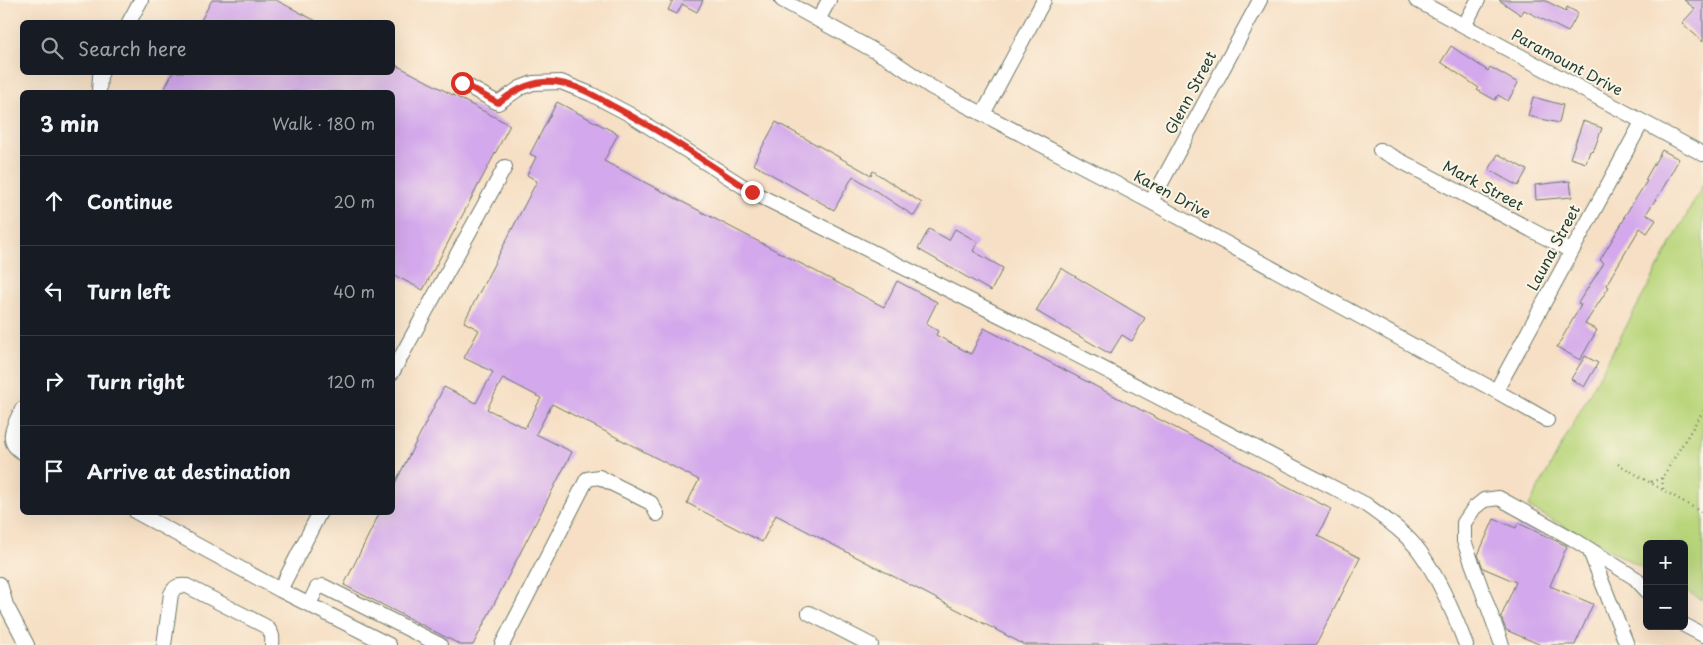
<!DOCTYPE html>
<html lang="en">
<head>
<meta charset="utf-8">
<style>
	:root { --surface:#171b24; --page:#20242c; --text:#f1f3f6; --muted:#9ea1a6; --line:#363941 }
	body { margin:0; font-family:"Playpen Sans",sans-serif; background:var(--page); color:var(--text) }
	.controls { position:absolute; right:15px; bottom:15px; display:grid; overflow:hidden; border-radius:8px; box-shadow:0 5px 20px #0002 }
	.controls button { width:45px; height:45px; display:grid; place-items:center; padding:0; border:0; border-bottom:1px solid var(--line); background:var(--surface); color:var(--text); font:25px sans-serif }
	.stop { position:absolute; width:15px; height:15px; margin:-11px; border:4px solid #d93025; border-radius:50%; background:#fff }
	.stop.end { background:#d93025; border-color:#fff; box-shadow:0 1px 5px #0008 }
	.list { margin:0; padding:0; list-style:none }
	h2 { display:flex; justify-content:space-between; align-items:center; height:65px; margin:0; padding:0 20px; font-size:21px }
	h2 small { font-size:16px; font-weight:400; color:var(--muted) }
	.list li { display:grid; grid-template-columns:32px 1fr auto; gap:15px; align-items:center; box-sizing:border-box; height:90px; padding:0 20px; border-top:1px solid var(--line) }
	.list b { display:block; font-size:19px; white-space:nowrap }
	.list em { font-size:16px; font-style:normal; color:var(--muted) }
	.icon { flex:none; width:28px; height:28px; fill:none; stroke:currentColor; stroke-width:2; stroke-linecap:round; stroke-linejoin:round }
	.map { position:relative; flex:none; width:1703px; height:645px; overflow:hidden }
	.search { position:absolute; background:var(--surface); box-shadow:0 5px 20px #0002; left:20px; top:20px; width:375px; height:55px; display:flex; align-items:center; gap:12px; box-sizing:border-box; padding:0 18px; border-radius:8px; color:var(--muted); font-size:19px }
	.panel { position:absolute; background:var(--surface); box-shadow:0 5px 20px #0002; left:20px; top:90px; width:375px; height:425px; border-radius:8px }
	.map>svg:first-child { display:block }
</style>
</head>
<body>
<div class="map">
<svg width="1703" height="645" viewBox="0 0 1703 645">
	<rect width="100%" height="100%" fill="#fcf5e5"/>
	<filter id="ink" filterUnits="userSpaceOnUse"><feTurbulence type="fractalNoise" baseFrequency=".02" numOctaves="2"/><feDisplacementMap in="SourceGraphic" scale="10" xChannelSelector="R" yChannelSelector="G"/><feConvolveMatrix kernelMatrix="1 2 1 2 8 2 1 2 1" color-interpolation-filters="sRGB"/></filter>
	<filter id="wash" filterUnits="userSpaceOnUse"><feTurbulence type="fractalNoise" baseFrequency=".0096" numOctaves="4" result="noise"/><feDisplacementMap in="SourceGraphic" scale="20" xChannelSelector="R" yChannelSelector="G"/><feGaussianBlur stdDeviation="1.12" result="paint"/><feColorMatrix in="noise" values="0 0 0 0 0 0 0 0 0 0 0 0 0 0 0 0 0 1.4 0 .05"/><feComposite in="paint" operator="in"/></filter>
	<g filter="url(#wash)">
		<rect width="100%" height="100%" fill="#f6dfc4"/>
		<path fill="#b9d67c" stroke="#6c8a58" d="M 1703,185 L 1703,600 L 1684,590 L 1684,544 L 1647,544 L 1647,570 L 1528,507 Z"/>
		<g id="blocks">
			<path fill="#d3a8ec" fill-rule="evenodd" d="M 212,0 L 276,0 L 318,22 L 200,22 Z
				M 673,0 L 703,0 L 697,12 L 682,4 L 677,14 L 668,10 Z
				M 1499,0 L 1544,0 L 1566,11 L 1567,7 L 1578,13 L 1568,32 L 1524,10 L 1521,15 Z
				M 1684,0 L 1703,0 L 1703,42 L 1682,23 L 1695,9 Z
				M 1451,46 L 1488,71 L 1490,67 L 1518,83 L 1508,101 L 1498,95 L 1495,100 L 1477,90 L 1479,88 L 1441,62 Z
				M 392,63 L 510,125 L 423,290 L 392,274 L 392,92 L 163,92 L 173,72 L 392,72 Z
				M 1533,97 L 1563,105 L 1559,123 L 1528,116 Z
				M 557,102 L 618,134 L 604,161 L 884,307 L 897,281 L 937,302 L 926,324 L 938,331 L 936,335 L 971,354 L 984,328 L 1331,509 L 1318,536 L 1360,558 L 1316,645 L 1025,645 L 776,515 L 762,542 L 687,503 L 699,480 L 552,404 L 536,434 L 572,452 L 473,645 L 461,645 L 344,585 L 380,512 L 392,512 L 392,489 L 444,387 L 476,403 L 493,372 L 464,358 L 479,330 L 464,322 L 537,181 L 527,175 L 536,157 L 530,154 ZM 503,378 L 541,398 L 525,428 L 487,409 Z
				M 1583,121 L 1602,128 L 1593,152 L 1590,151 L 1586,163 L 1570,158 Z
				M 776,122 L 871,175 L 873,171 L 922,203 L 914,216 L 853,176 L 834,210 L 753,164 Z
				M 1662,150 L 1679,159 L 1662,190 L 1646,214 L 1656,220 L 1647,233 L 1640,228 L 1606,285 L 1609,287 L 1585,324 L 1597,330 L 1580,360 L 1557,347 L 1581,305 L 1578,303 L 1604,263 L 1600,260 L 1625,218 L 1624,217 L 1647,181 L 1645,180 Z
				M 1498,154 L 1527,170 L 1518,186 L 1489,170 Z
				M 1570,181 L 1572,197 L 1536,200 L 1535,185 Z
				M 929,229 L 949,240 L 955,229 L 978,242 L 973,251 L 1003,268 L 991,291 L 918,249 Z
				M 1061,268 L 1145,318 L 1132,341 L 1122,335 L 1110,354 L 1036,311 Z
				M 1585,356 L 1598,363 L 1584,387 L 1571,379 Z
				M 1494,519 L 1516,528 L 1518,523 L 1567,546 L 1550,586 L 1593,604 L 1575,645 L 1541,645 L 1506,630 L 1501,617 L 1516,582 L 1483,568 L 1478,555 Z"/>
		</g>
	</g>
	<g filter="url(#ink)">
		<use href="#blocks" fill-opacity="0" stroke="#6a7666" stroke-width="1"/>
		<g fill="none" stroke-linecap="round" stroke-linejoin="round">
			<defs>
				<path id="minor" d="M 782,0 L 893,61 L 931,87 L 1151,202 L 1496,391 L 1547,420
					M 1416,0 L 1703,154
					M 818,20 L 829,0
					M 129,22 L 141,0
					M 1464,26 L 1478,0
					M 462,83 L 498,103 L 520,88 L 533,83 L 561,82 L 591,94 L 629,114 L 752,192 L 1009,320 L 1365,504 C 1384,518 1406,533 1420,552 C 1438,577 1455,616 1466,645
					M 99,92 L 100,76 L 102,72
					M 983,114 L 1044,0
					M 1380,150 L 1571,251
					M 1151,202 L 1260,0
					M 392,373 L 505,167
					M 1496,391 L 1642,122
					M 22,409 C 15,424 3,441 22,452
					M 136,512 L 280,590
					M 320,512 L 280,590 L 389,645
					M 1589,549 L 1627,645
					M 0,584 L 6,605 L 27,645
					M 309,604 L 317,588 L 323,586 L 440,645
					M 809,613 L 871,645
					M 1684,625 L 1703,635
					M 164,645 L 171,594 C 175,586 178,585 187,586 L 265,626 C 272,632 273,636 272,645
					M 502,645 L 587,479 L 599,477 L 651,503 L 657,514
					M 1502,645 L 1464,541 L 1464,523 L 1474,508 L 1484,500 L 1499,498 L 1573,539 L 1635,578 L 1647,591"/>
			</defs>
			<use href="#minor" stroke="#6a7666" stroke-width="16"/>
			<path stroke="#6a7666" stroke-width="2.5" stroke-dasharray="1 4" stroke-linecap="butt" d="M 1618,464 L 1703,513
				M 1662,478 L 1663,489
				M 1651,482 L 1662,478 L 1703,411"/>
			<use href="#minor" stroke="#fff" stroke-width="14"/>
		</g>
	</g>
	<g fill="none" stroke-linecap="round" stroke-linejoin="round" filter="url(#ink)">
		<path stroke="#d93025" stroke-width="6" d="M 462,83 L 498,103 C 516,89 536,78 561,83 C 579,86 597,97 613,106 C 661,131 706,162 752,192"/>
	</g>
	<g text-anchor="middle" stroke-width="4" stroke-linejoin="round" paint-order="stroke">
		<g font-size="15" fill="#1f3d34" stroke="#fcf5e5">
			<text transform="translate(1567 63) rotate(28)" y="5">Paramount Drive</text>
			<text transform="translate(1191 93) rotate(-62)" y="5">Glenn Street</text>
			<text transform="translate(1483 186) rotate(28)" y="5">Mark Street</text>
			<text transform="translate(1172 195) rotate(28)" y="5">Karen Drive</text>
			<text transform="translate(1554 248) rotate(-62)" y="5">Launa Street</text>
		</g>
	</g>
</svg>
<div class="controls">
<button>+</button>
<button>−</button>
</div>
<div class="stop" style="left:462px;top:83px"></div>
<div class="stop end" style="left:752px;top:192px"></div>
<div class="search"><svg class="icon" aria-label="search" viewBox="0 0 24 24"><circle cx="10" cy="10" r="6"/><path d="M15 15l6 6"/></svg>Search here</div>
<section class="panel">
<h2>3 min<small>Walk · 180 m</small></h2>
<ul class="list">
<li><svg class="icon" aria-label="ahead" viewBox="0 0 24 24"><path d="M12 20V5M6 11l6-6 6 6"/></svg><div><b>Continue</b></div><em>20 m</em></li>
<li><svg class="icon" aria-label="left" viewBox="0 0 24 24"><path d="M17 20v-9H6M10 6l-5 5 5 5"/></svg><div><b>Turn left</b></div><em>40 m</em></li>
<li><svg class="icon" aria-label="right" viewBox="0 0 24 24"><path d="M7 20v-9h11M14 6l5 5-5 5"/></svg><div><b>Turn right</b></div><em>120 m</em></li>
<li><svg class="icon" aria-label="arrive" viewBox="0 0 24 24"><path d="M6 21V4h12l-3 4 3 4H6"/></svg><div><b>Arrive at destination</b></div></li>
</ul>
</section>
</div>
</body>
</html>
